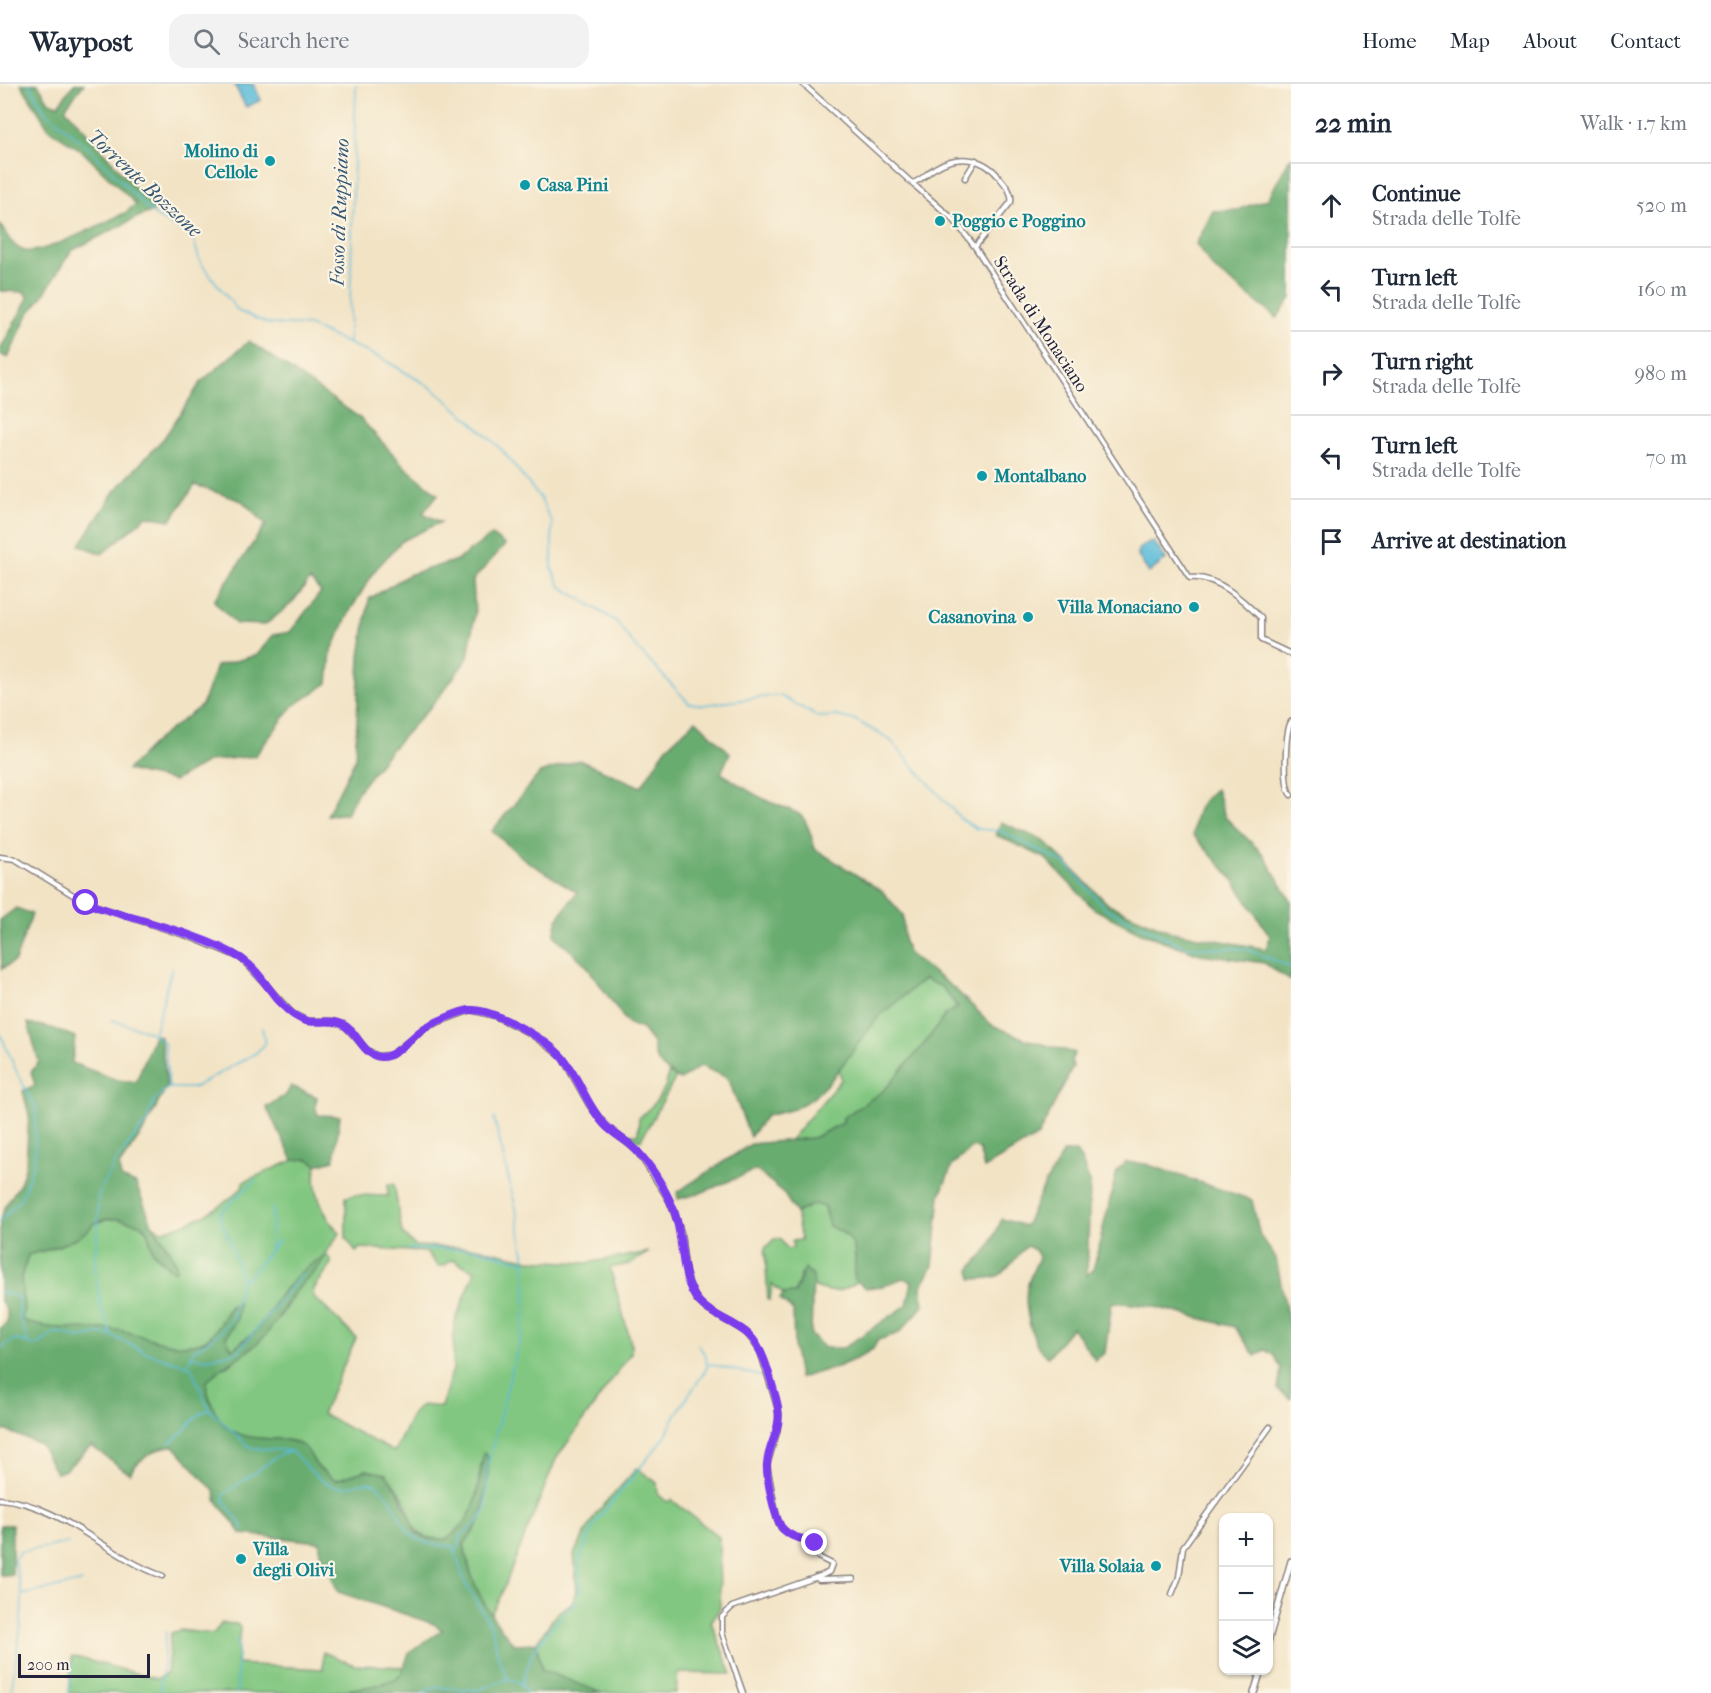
<!DOCTYPE html>
<html lang="en">
<head>
<meta charset="utf-8">
<style>
	:root { --surface:#fff; --page:#f2f2f3; --text:#1f2937; --muted:#747a83; --line:#e0e1e3 }
	body { margin:0; font-family:"IM FELL French Canon",serif; background:var(--page); color:var(--text) }
	.controls { position:absolute; right:18px; bottom:18px; display:grid; overflow:hidden; border-radius:12px; box-shadow:0 2px 4px #0004 }
	.controls button { width:54px; height:54px; display:grid; place-items:center; padding:0; border:0; border-bottom:2px solid var(--line); background:var(--surface); color:var(--text); font:30px sans-serif }
	.scale { position:absolute; left:18px; bottom:15px; width:132px; box-sizing:border-box; padding-left:6px; border:3px solid #22223b; border-top:0; font-size:16px; line-height:21px; white-space:nowrap; color:#22223b; -webkit-text-stroke:4px #fcf5e5; paint-order:stroke }
	.stop { position:absolute; width:18px; height:18px; margin:-14px; border:4px solid #7c3aed; border-radius:50%; background:#fff }
	.stop.end { background:#7c3aed; border-color:#fff; box-shadow:0 2px 6px #0008 }
	.list { margin:0; padding:0; list-style:none }
	h2 { display:flex; justify-content:space-between; align-items:center; height:78px; margin:0; padding:0 24px; font-size:26px }
	h2 small { font-size:20px; font-weight:400; color:var(--muted) }
	.list li { display:grid; grid-template-columns:39px 1fr auto; gap:18px; align-items:center; box-sizing:border-box; height:84px; padding:0 24px; border-top:2px solid var(--line) }
	.list b { display:block; font-size:22px; white-space:nowrap }
	.list p { margin:0; font-size:20px; white-space:nowrap; color:var(--muted) }
	.list em { font-size:20px; font-style:normal; color:var(--muted) }
	.icon { flex:none; width:33px; height:33px; fill:none; stroke:currentColor; stroke-width:2; stroke-linecap:round; stroke-linejoin:round }
	.map { position:relative; flex:none; width:1291px; height:1609px; overflow:hidden }
	header { display:flex; align-items:center; gap:36px; box-sizing:border-box; height:84px; padding:0 30px; background:var(--surface); border-bottom:2px solid var(--line) }
	header strong { font-size:28px }
	nav { display:flex; gap:33px; margin-inline-start:auto; font-size:21px }
	.search { width:420px; height:54px; background:var(--page); display:flex; align-items:center; gap:15px; box-sizing:border-box; padding:0 21px; border-radius:18px; color:var(--muted); font-size:22px }
	main { display:flex }
	aside { flex:1; background:var(--surface) }
	.map>svg:first-child { display:block }
</style>
</head>
<body>
<header>
<strong>Waypost</strong>
<div class="search"><svg class="icon" aria-label="search" viewBox="0 0 24 24"><circle cx="10" cy="10" r="6"/><path d="M15 15l6 6"/></svg>Search here</div>
<nav><a>Home</a><a>Map</a><a>About</a><a>Contact</a></nav>
</header>
<main>
<div class="map">
<svg width="1291" height="1609" viewBox="0 0 1291 1609">
	<rect width="100%" height="100%" fill="#fcf5e5"/>
	<filter id="ink" filterUnits="userSpaceOnUse"><feTurbulence type="fractalNoise" baseFrequency=".0167" numOctaves="2"/><feDisplacementMap in="SourceGraphic" scale="12" xChannelSelector="R" yChannelSelector="G"/><feConvolveMatrix kernelMatrix="1 2 1 2 8 2 1 2 1" color-interpolation-filters="sRGB"/></filter>
	<filter id="wash" filterUnits="userSpaceOnUse"><feTurbulence type="fractalNoise" baseFrequency=".008" numOctaves="4" result="noise"/><feDisplacementMap in="SourceGraphic" scale="24" xChannelSelector="R" yChannelSelector="G"/><feGaussianBlur stdDeviation="1.35" result="paint"/><feColorMatrix in="noise" values="0 0 0 0 0 0 0 0 0 0 0 0 0 0 0 0 0 1.4 0 .05"/><feComposite in="paint" operator="in"/></filter>
	<g filter="url(#wash)">
		<rect width="100%" height="100%" fill="#f2e3c5"/>
		<path fill="#82c781" stroke="#52745e" stroke-width="1.5" d="M 925,895 L 942,903 L 958,924 L 946,930 L 926,958 L 884,1007 L 843,1034 L 843,1039 L 813,1054 L 789,1057 L 841,996 L 839,984 L 879,932 Z
			M 668,988 L 676,993 L 640,1057 L 627,1050 L 638,1050 L 639,1034 C 652,1023 669,1006 668,988 Z
			M 296,1075 L 308,1075 L 317,1081 C 310,1102 325,1135 340,1149 L 325,1170 L 331,1176 L 331,1180 L 314,1205 L 313,1212 L 356,1254 L 322,1330 L 394,1368 L 413,1329 L 422,1321 L 441,1323 L 453,1285 L 454,1241 L 475,1187 L 453,1176 L 448,1178 L 446,1181 L 438,1182 L 426,1168 L 360,1164 L 356,1168 L 346,1154 L 346,1113 L 355,1111 L 388,1112 L 388,1100 L 394,1100 L 402,1149 L 415,1162 L 478,1164 L 529,1176 L 586,1179 L 649,1168 L 629,1180 L 610,1184 L 631,1259 L 631,1269 L 556,1375 L 501,1511 L 490,1532 C 477,1509 468,1486 464,1460 L 481,1436 L 488,1393 L 481,1381 C 476,1415 477,1433 447,1455 C 403,1456 418,1434 399,1407 C 392,1399 376,1392 367,1386 L 336,1396 C 330,1392 322,1388 317,1382 C 312,1377 310,1367 304,1363 C 291,1353 275,1356 259,1354 C 224,1352 212,1330 206,1299 L 215,1288 L 232,1279 L 282,1230 L 294,1209 L 325,1171 L 302,1187 L 278,1213 L 269,1229 L 254,1248 L 232,1265 L 226,1254 L 237,1234 L 230,1221 C 224,1235 215,1254 199,1259 C 172,1267 143,1250 117,1246 C 85,1242 52,1249 22,1236 L 21,1193 L 28,1171 C 45,1167 84,1156 93,1140 L 106,1135 L 118,1135 L 140,1140 L 147,1147 L 153,1168 L 171,1186 L 176,1186 L 171,1167 L 152,1140 L 161,1147 C 191,1140 221,1124 242,1104 L 243,1098 Z
			M 814,1120 L 824,1123 L 829,1142 C 859,1154 856,1165 854,1195 L 857,1198 C 843,1208 830,1211 814,1202 L 813,1192 L 801,1190 L 795,1209 L 783,1210 L 772,1200 L 770,1216 L 768,1216 L 765,1164 L 774,1155 L 780,1155 L 787,1165 L 793,1164 L 792,1157 L 801,1156 L 796,1129 Z
			M 637,1384 L 657,1399 L 658,1410 L 667,1418 L 672,1416 L 719,1453 L 720,1524 L 711,1538 L 732,1590 L 678,1589 L 676,1609 L 601,1609 L 542,1586 L 536,1559 L 557,1529 L 572,1519 L 577,1507 L 574,1470 L 596,1430 Z
			M 222,1539 L 237,1540 L 240,1543 L 237,1580 L 323,1585 L 323,1568 L 355,1581 L 404,1583 L 402,1589 L 395,1595 L 378,1601 L 329,1609 L 69,1609 L 72,1572 L 157,1595 L 167,1589 L 171,1549 L 180,1546 L 213,1550 Z"/>
		<path fill="#69ac6f" stroke="#466755" stroke-width="1.5" d="M 21,0 L 38,0 L 49,18 L 58,21 L 74,0 L 84,0 L 65,24 L 144,114 L 159,125 L 138,133 L 71,167 L 41,215 L 28,230 L 8,274 L 0,270 L 0,266 L 28,214 L 24,208 L 0,207 L 0,140 C 6,150 13,164 25,167 C 43,171 106,137 125,129 L 136,120 L 82,67 L 49,45 Z
			M 1291,72 L 1291,214 L 1277,234 L 1213,184 L 1196,160 L 1213,127 L 1237,126 L 1268,115 Z
			M 249,257 L 360,334 L 406,384 L 438,410 L 423,429 L 441,438 L 402,457 L 376,485 L 351,525 L 331,568 L 328,599 L 292,623 L 255,672 L 209,677 L 174,697 L 127,686 L 158,655 L 202,621 L 216,582 L 257,571 L 273,551 L 290,548 L 321,508 L 310,496 L 291,520 L 265,541 L 236,540 L 214,517 L 266,440 L 242,417 L 195,401 L 171,436 L 147,432 L 102,470 L 80,461 L 114,408 L 164,354 L 201,298 Z
			M 492,451 L 505,461 L 473,496 L 475,529 L 468,574 L 435,618 L 388,669 L 359,706 L 346,730 L 327,731 L 355,675 L 360,572 L 369,515 L 408,491 L 457,476 Z
			M 696,636 L 730,669 L 721,689 C 736,698 750,709 766,716 C 802,733 803,721 815,765 L 882,807 L 903,831 L 904,858 L 909,870 L 955,905 L 992,941 L 1025,955 L 1075,969 L 1071,976 L 1073,983 L 1038,1052 L 984,1084 L 979,1065 L 972,1063 L 952,1082 L 940,1111 L 933,1182 L 921,1203 L 924,1221 L 899,1249 L 878,1256 L 873,1265 L 860,1273 L 837,1283 L 799,1294 L 794,1265 L 793,1227 L 780,1215 L 783,1210 L 795,1209 L 805,1184 L 813,1192 L 811,1251 L 825,1264 L 843,1264 L 907,1221 L 912,1198 L 903,1194 L 883,1202 L 866,1204 L 854,1195 C 856,1165 859,1154 829,1142 L 824,1123 L 814,1120 L 796,1129 L 782,1107 L 756,1086 L 698,1110 L 678,1115 L 677,1108 L 751,1060 L 813,1054 L 843,1039 L 843,1034 L 884,1006 L 926,958 L 946,930 L 958,923 L 942,903 L 924,895 L 879,932 L 831,996 L 813,1014 L 794,1025 L 766,1032 L 750,1053 L 728,994 L 701,982 L 680,996 C 663,985 653,979 653,959 L 642,945 L 628,940 L 586,881 L 554,851 L 558,834 L 577,808 L 525,776 L 492,747 L 540,689 L 579,676 L 641,703 L 666,664 Z
			M 1216,705 L 1225,733 L 1263,770 L 1291,817 L 1291,897 L 1264,879 L 1200,870 L 1141,849 L 1094,825 L 1045,774 L 996,751 L 1001,738 L 1044,757 L 1109,821 L 1172,848 L 1266,865 L 1270,852 L 1232,794 L 1193,751 C 1194,730 1198,718 1216,705 Z
			M 16,824 L 32,830 L 15,877 L 2,885 L 0,836 Z
			M 28,939 L 52,944 L 75,953 L 72,979 L 117,996 L 136,998 L 154,951 L 160,952 L 167,1002 L 144,1046 L 119,1082 L 121,1094 L 136,1100 L 152,1140 L 175,1176 L 176,1186 L 171,1186 L 153,1167 L 147,1147 L 140,1140 L 118,1135 L 106,1135 L 93,1140 C 84,1156 45,1166 28,1171 L 21,1193 L 24,1225 L 22,1236 C 51,1249 85,1242 117,1246 C 143,1250 171,1266 198,1259 C 220,1254 220,1226 238,1218 L 237,1234 L 226,1254 L 232,1265 L 253,1250 L 269,1229 L 278,1213 L 302,1187 L 325,1171 C 322,1184 305,1196 296,1207 C 283,1222 276,1242 261,1256 C 244,1273 220,1281 206,1299 C 211,1330 224,1352 259,1354 C 275,1356 290,1353 304,1363 C 310,1367 312,1377 317,1382 C 322,1388 330,1392 336,1396 L 367,1386 L 386,1390 L 398,1406 L 416,1449 L 429,1455 L 447,1455 C 481,1431 476,1406 484,1368 L 488,1373 L 488,1393 L 481,1436 L 464,1461 C 470,1501 488,1530 514,1560 L 536,1559 L 542,1586 L 602,1609 L 329,1609 L 378,1601 L 395,1595 L 402,1589 L 409,1569 L 442,1546 L 434,1540 L 338,1508 L 320,1466 L 320,1458 L 242,1450 L 216,1416 L 215,1408 L 174,1362 C 160,1361 135,1377 130,1390 L 91,1362 L 65,1386 L 56,1389 L 40,1360 L 4,1346 L 0,1350 L 0,1245 L 7,1238 L 7,1228 L 0,1215 L 0,1136 L 7,1119 L 20,1100 L 26,1080 L 29,1031 L 23,1007 L 35,1001 L 31,988 L 39,978 Z
			M 291,1002 L 317,1013 L 315,1023 L 318,1031 L 340,1032 L 334,1076 L 317,1081 L 308,1075 L 293,1076 L 266,1023 L 286,1011 Z
			M 1064,1068 L 1076,1068 L 1082,1077 L 1090,1100 L 1087,1191 L 1093,1186 L 1117,1087 L 1126,1078 L 1146,1080 L 1252,1116 L 1260,1152 L 1276,1174 L 1291,1251 L 1291,1315 L 1278,1306 L 1281,1284 L 1274,1272 L 1265,1266 L 1255,1272 L 1235,1243 L 1151,1222 L 1112,1218 L 1105,1269 L 1095,1276 L 1072,1243 L 1048,1273 C 1031,1263 1024,1223 1027,1204 C 1029,1193 1035,1183 1039,1173 L 1035,1166 L 1027,1162 C 1002,1185 1012,1195 972,1195 L 970,1186 L 989,1163 L 1002,1135 L 1025,1142 L 1046,1098 Z
			M 0,1441 L 12,1441 L 12,1491 L 0,1491 Z"/>
		<path fill="#5abbd9" stroke="#3e6e8a" stroke-width="1.5" d="M 234,0 L 253,0 L 261,16 L 246,23 Z
			M 1149,458 L 1154,458 L 1166,475 L 1149,489 L 1138,472 L 1139,465 Z"/>
		<g fill="none" stroke-linecap="round" stroke-linejoin="round">
			<path stroke="#5abbd9" stroke-width="1.5" d="M 29,0 L 45,27 L 91,66 L 153,130 L 177,144 L 194,157 L 200,178 L 238,227 L 269,240 L 309,242 L 383,275 L 432,304 L 470,336 L 502,366 L 540,414 L 552,439 L 552,485 L 560,502 L 617,538 L 633,560 L 689,619 L 703,621 L 779,611 L 818,633 L 836,632 L 855,636 L 889,655 L 961,735 L 977,745 L 1001,747 L 1066,780 L 1105,824 L 1185,863 L 1246,865 L 1291,883
				M 349,258 L 356,0
				M 112,936 L 148,947 L 164,958 L 169,1003 L 154,1017 L 146,1039 L 117,1075 L 98,1111 L 98,1146 L 94,1177 L 101,1223 L 112,1252
				M 0,949 L 18,991
				M 154,950 L 172,884
				M 168,1004 L 193,1004 L 256,969 L 265,960 L 262,943
				M 0,1137 L 21,1114 L 34,1080 L 36,1024 L 19,993
				M 270,1165 L 273,1123
				M 408,1165 L 477,1165 L 524,1178
				M 242,1195 L 249,1192 L 279,1156
				M 0,1208 L 18,1213 L 20,1234 L 28,1259
				M 0,1265 L 15,1255 L 35,1262 L 57,1248 L 79,1254 L 100,1250 L 112,1252 L 145,1268 L 191,1283 L 209,1325 L 247,1361 L 253,1364 L 291,1367 C 305,1379 320,1403 340,1403 C 354,1404 363,1394 377,1401 C 412,1431 391,1461 453,1462 L 466,1501 L 491,1542 L 499,1575 L 508,1595 L 518,1597 L 527,1609
				M 192,1273 L 209,1275 L 238,1267 L 303,1189
				M 188,1280 L 193,1267 L 221,1248 L 232,1235 L 241,1197 L 236,1175 L 219,1130 L 256,1096
				M 709,1280 L 764,1293
				M 169,1359 C 185,1351 193,1330 209,1325
				M 244,1445 L 224,1417 L 223,1411 L 282,1369 L 290,1368
				M 457,1468 L 461,1452 L 479,1437 L 486,1425 L 487,1383 L 522,1247 L 526,1213 L 525,1175 L 516,1125 L 494,1034
				M 22,1511 L 82,1498
				M 522,1600 L 532,1569 L 551,1543 L 578,1516 L 580,1507 L 578,1479 L 595,1439 L 665,1353 L 675,1332 L 707,1284 L 706,1272 L 698,1261
				M 11,1609 L 21,1540 L 22,1511 L 14,1476 L 19,1468 L 68,1459
				M 69,1609 L 72,1579
				M 160,1609 L 166,1548
				M 237,1609 L 238,1554
				M 422,1609 L 437,1603 L 477,1606 L 508,1595"/>
		</g>
	</g>
	<g filter="url(#ink)">
		<g fill="none" stroke-linecap="round" stroke-linejoin="round">
			<defs>
				<path id="minor" d="M 803,0 L 912,99 C 923,96 926,89 935,84 C 958,70 983,73 999,93 C 1005,100 1013,109 1011,118 L 975,163 L 1190,494 C 1217,491 1243,516 1261,534 L 1261,556 L 1291,570
					M 965,94 L 976,76
					M 913,100 L 954,136 L 975,163
					M 1291,638 C 1285,649 1283,702 1291,711
					M 0,773 L 15,775 L 86,819 L 190,853 L 241,874 L 293,930 L 308,937 L 332,937 L 344,941 L 366,965 L 377,972 L 391,971 L 426,943 L 471,926 L 495,932 L 529,949 L 562,973 L 589,1021 L 606,1042 L 637,1067 L 669,1116 L 681,1148 L 686,1192 L 696,1215 L 706,1225 L 746,1248 L 760,1267 L 779,1329 L 777,1348 L 767,1381 L 777,1435 L 781,1444 L 792,1452 L 815,1459 L 818,1473 L 832,1480 L 829,1488 L 823,1491 L 732,1523 L 722,1533 L 722,1549 L 743,1609
					M 0,1415 C 62,1420 106,1472 163,1492
					M 816,1493 L 819,1496 L 853,1495
					M 1172,1510 L 1179,1493 L 1183,1463 L 1270,1343"/>
				<path id="primary" d="M 1268,1558 L 1291,1477
					M 1254,1609 L 1261,1586"/>
			</defs>
			<use href="#minor" stroke="#8a8280" stroke-width="7"/>
			<use href="#primary" stroke="#8a8280" stroke-width="8"/>
			<use href="#minor" stroke="#fff" stroke-width="4"/>
			<use href="#primary" stroke="#fff" stroke-width="5"/>
		</g>
	</g>
	<g fill="none" stroke-linecap="round" stroke-linejoin="round" filter="url(#ink)">
		<path stroke="#7c3aed" stroke-width="8" d="M 86,819 C 133,836 202,849 242,875 C 266,891 275,924 303,936 C 315,941 330,934 342,940 C 358,947 362,971 380,973 C 396,974 411,953 423,945 C 432,939 460,927 470,926 C 492,924 547,956 561,972 C 578,991 586,1020 604,1040 C 611,1048 622,1054 631,1061 C 647,1076 661,1098 670,1117 C 685,1147 678,1184 694,1211 C 707,1232 732,1235 749,1251 C 764,1265 770,1294 776,1314 C 785,1345 769,1355 767,1380 C 766,1392 775,1439 784,1446 C 793,1455 804,1454 815,1459"/>
	</g>
	<g fill="#0f9aa8" stroke="#fcf5e5" stroke-width="2">
		<circle cx="270" cy="77" r="6"/>
		<circle cx="525" cy="101" r="6"/>
		<circle cx="940" cy="137" r="6"/>
		<circle cx="982" cy="392" r="6"/>
		<circle cx="1194" cy="523" r="6"/>
		<circle cx="1028" cy="533" r="6"/>
		<circle cx="241" cy="1475" r="6"/>
		<circle cx="1156" cy="1482" r="6"/>
	</g>
	<g text-anchor="middle" stroke-width="4.5" stroke-linejoin="round" paint-order="stroke">
		<g font-size="18" font-weight="bold" fill="#0d838f" stroke="#fcf5e5" text-anchor="end">
			<text x="258" y="73">Molino di<tspan x="258" dy="21">Cellole</tspan></text>
			<text x="537" y="107" text-anchor="start">Casa Pini</text>
			<text x="952" y="143" text-anchor="start">Poggio e Poggino</text>
			<text x="994" y="398" text-anchor="start">Montalbano</text>
			<text x="1182" y="529">Villa Monaciano</text>
			<text x="1016" y="539">Casanovina</text>
			<text x="253" y="1471" text-anchor="start">Villa<tspan x="253" dy="21">degli Olivi</tspan></text>
			<text x="1144" y="1488">Villa Solaia</text>
		</g>
		<g font-size="18" fill="#22223b" stroke="#fcf5e5">
			<text transform="translate(1041 240) rotate(57)" y="6">Strada di Monaciano</text>
		</g>
		<g font-size="20" font-style="italic" fill="#365872" stroke="#fcf5e5">
			<text transform="translate(145 99) rotate(43)" y="7">Torrente Bozzone</text>
			<text transform="translate(339 128) rotate(-88)" y="7">Fosso di Ruppiano</text>
		</g>
	</g>
</svg>
<div class="controls">
<button>+</button>
<button>−</button>
<button><svg class="icon" aria-label="layers" viewBox="0 0 24 24"><path d="M12 4l9 5-9 5-9-5zM3 14l9 5 9-5"/></svg></button>
</div>
<div class="scale">200 m</div>
<div class="stop" style="left:86px;top:819px"></div>
<div class="stop end" style="left:815px;top:1459px"></div>
</div>
<aside>
<h2>22 min<small>Walk · 1.7 km</small></h2>
<ul class="list">
<li><svg class="icon" aria-label="ahead" viewBox="0 0 24 24"><path d="M12 20V5M6 11l6-6 6 6"/></svg><div><b>Continue</b><p>Strada delle Tolfe</p></div><em>520 m</em></li>
<li><svg class="icon" aria-label="left" viewBox="0 0 24 24"><path d="M17 20v-9H6M10 6l-5 5 5 5"/></svg><div><b>Turn left</b><p>Strada delle Tolfe</p></div><em>160 m</em></li>
<li><svg class="icon" aria-label="right" viewBox="0 0 24 24"><path d="M7 20v-9h11M14 6l5 5-5 5"/></svg><div><b>Turn right</b><p>Strada delle Tolfe</p></div><em>980 m</em></li>
<li><svg class="icon" aria-label="left" viewBox="0 0 24 24"><path d="M17 20v-9H6M10 6l-5 5 5 5"/></svg><div><b>Turn left</b><p>Strada delle Tolfe</p></div><em>70 m</em></li>
<li><svg class="icon" aria-label="arrive" viewBox="0 0 24 24"><path d="M6 21V4h12l-3 4 3 4H6"/></svg><div><b>Arrive at destination</b></div></li>
</ul>
</aside>
</main>
</body>
</html>
